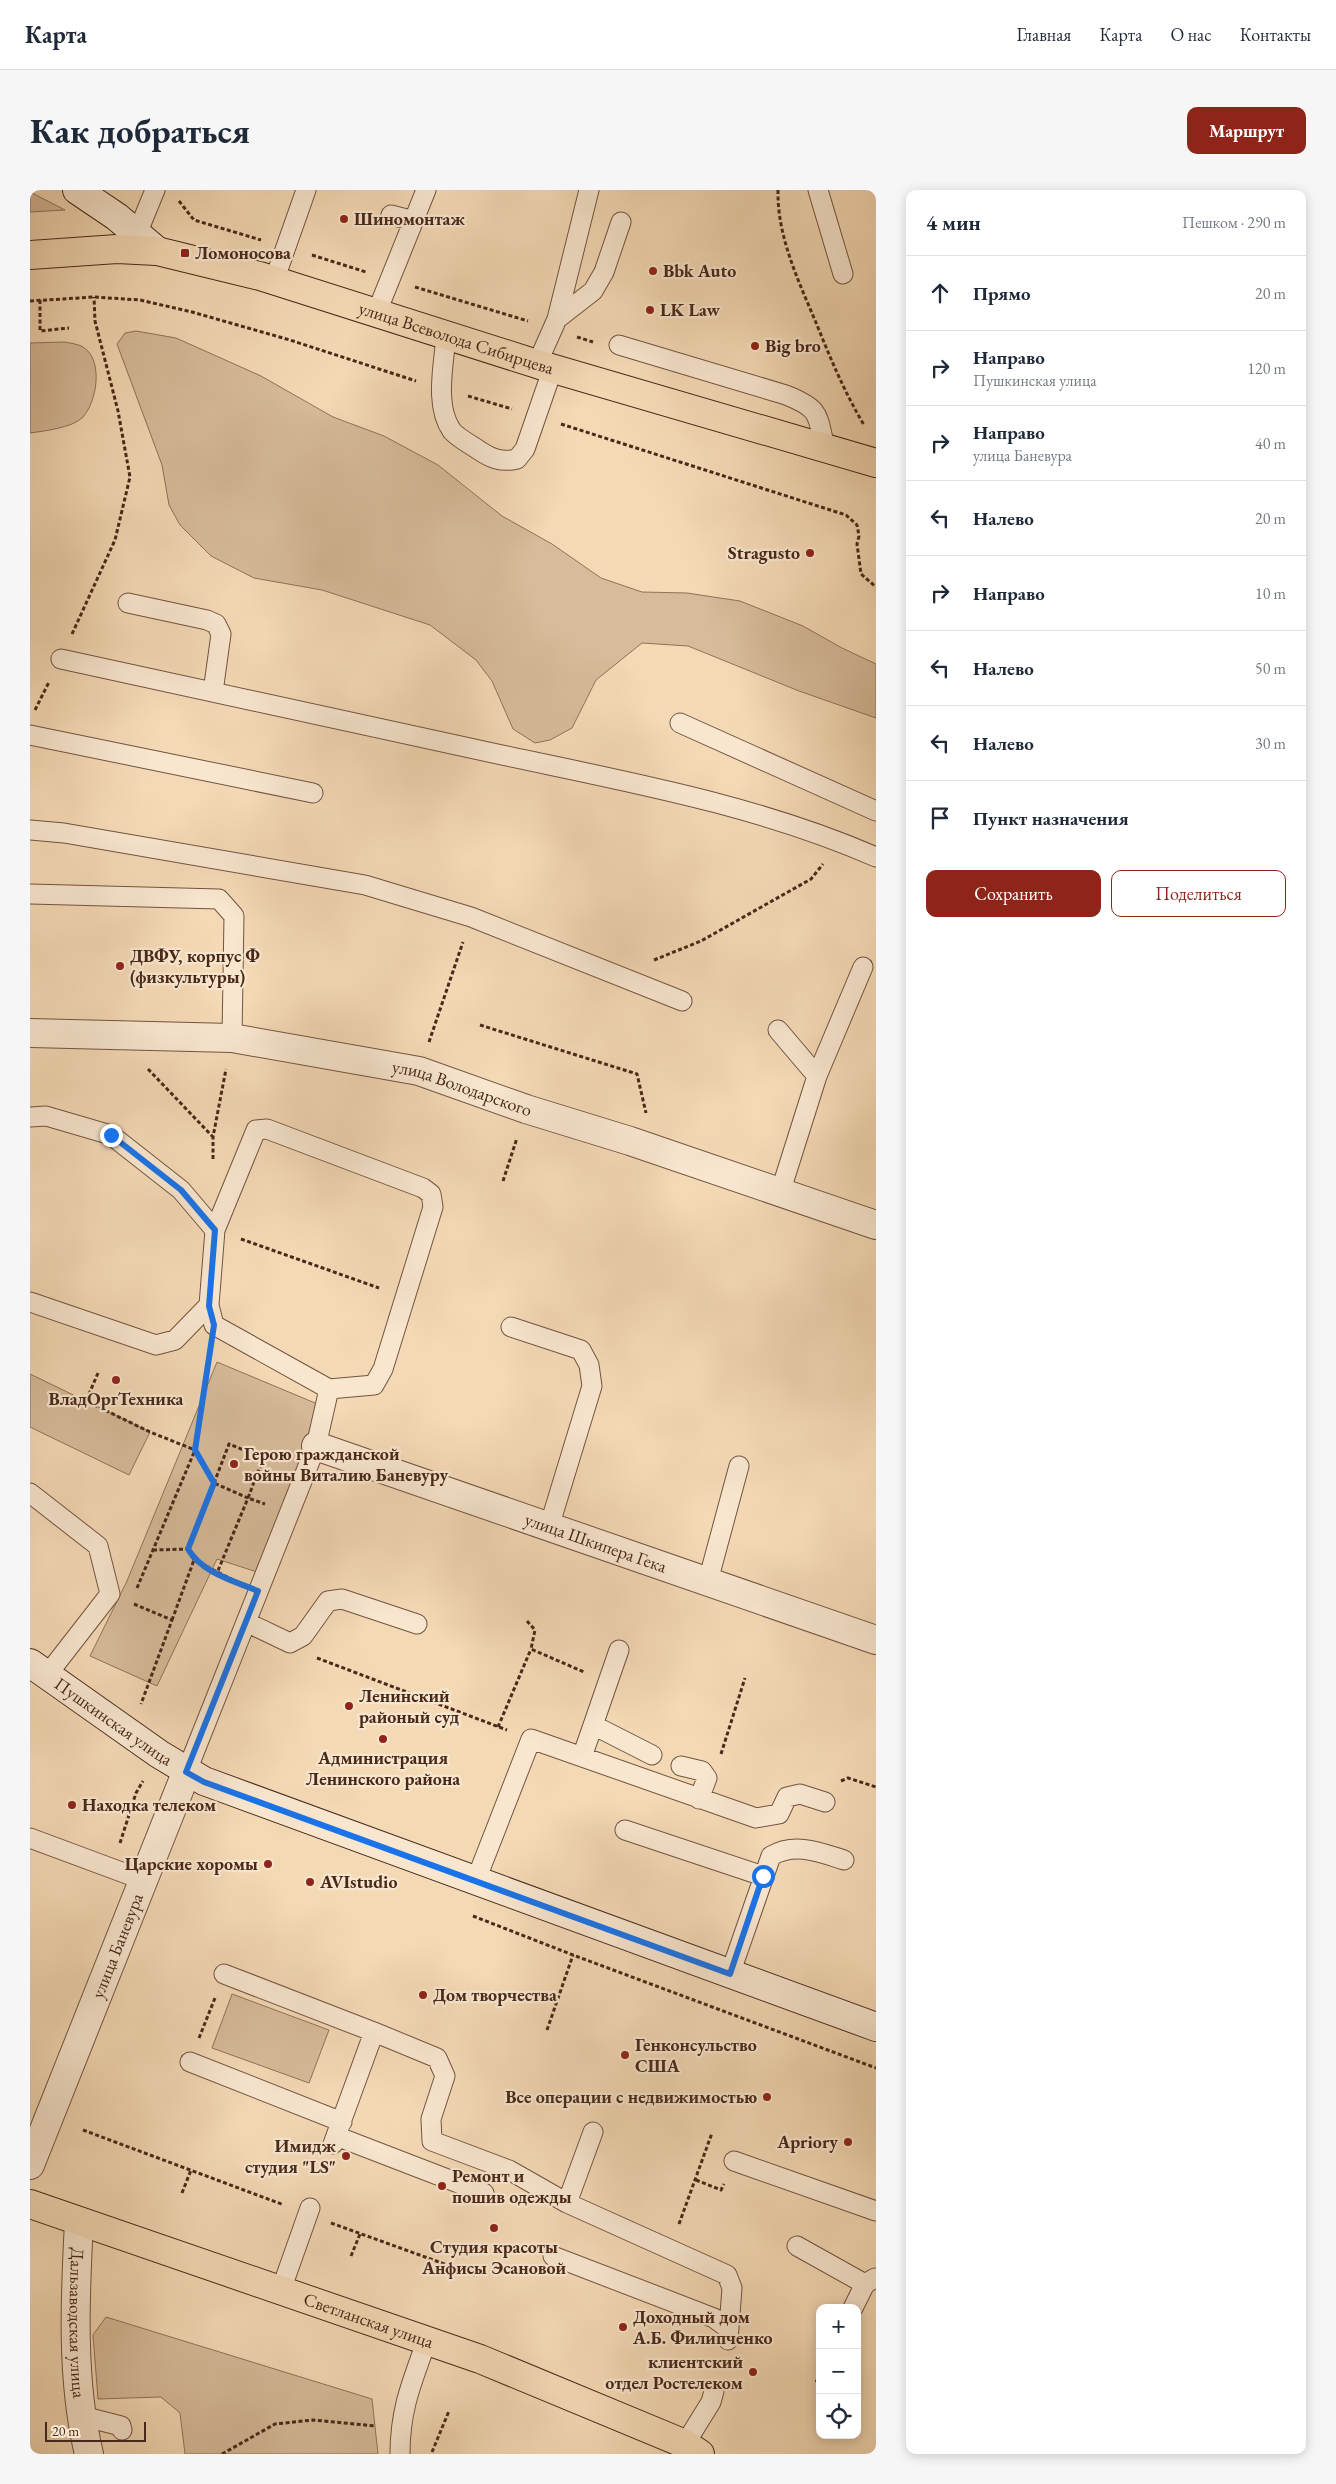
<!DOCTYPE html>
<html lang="ru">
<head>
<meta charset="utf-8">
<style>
	:root { --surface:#fff; --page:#f6f6f7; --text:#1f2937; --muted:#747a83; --line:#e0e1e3; --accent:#8f2418 }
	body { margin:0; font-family:"EB Garamond",serif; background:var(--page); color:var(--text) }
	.controls { position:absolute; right:15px; bottom:15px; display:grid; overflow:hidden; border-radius:10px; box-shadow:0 2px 12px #0003 }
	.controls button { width:45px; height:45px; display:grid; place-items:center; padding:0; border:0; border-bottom:1px solid var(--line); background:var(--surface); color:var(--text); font:25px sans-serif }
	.scale { position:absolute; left:15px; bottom:12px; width:101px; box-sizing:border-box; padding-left:5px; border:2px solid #482819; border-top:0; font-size:14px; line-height:18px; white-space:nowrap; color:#482819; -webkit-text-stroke:4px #f8e6cf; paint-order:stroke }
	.stop { position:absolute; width:15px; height:15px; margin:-11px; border:4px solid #1a73e8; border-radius:50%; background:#fff }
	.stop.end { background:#1a73e8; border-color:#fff; box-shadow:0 1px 5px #0008 }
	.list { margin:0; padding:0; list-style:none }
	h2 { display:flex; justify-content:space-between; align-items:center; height:65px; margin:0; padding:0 20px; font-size:21px }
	h2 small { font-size:16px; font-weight:400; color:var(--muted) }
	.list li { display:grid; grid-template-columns:32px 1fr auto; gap:15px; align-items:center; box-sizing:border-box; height:75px; padding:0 20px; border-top:1px solid var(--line) }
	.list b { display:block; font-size:19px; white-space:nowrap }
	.list p { margin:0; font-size:16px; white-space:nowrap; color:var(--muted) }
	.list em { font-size:16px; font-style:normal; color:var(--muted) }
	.actions { display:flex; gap:10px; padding:15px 20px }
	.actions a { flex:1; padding:11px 0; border:1px solid var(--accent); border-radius:10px; text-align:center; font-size:18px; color:var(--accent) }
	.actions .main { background:var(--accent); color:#fff }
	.icon { flex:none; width:28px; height:28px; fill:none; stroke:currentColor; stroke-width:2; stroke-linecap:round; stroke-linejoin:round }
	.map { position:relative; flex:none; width:846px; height:2264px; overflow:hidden; border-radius:10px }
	header { display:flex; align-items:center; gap:30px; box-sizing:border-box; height:70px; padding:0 25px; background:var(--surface); border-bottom:1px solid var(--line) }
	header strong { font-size:24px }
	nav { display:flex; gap:28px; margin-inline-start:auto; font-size:18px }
	.intro { display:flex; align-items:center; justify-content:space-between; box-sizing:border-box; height:120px; padding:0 30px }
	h1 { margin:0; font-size:35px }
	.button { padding:12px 22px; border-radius:10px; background:var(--accent); color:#fff; font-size:18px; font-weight:700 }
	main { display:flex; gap:30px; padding:0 30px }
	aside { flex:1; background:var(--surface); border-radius:10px; box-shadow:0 2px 12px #0003 }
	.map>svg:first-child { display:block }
</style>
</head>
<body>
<header>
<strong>Карта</strong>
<nav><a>Главная</a><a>Карта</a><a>О нас</a><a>Контакты</a></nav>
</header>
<div class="intro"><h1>Как добраться</h1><a class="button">Маршрут</a></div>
<main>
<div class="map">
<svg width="846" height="2264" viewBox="0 0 846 2264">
	<rect width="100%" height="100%" fill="#f4d9b5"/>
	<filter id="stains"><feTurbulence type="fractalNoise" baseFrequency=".004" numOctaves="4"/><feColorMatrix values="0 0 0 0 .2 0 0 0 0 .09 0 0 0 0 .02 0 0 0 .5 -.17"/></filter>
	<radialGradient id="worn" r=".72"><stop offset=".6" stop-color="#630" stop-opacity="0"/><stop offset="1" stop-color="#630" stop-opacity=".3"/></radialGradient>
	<path fill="#d7bb9a" stroke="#90725a" d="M 0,2 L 35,20 L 0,22 Z
		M 106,141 L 146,148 L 231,186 L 303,227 L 354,246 L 408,275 L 472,326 L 522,354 L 571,388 L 612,402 L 657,403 L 710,411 L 773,436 L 812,458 L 846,474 L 846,528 L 769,501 L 658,456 L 612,453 L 566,490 L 542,538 L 520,550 L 505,553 L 483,539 L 462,491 L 446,470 L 400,435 L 292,400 L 224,388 L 181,366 L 150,335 L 139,315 L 132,275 L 87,154 L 95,143 Z
		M 34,152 C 40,153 48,154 53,157 C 74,170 67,213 52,228 C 41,238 14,241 0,243 L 0,153 Z
		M 187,1172 L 297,1218 L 230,1383 L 187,1369 L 127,1496 L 60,1466 L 97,1391 Z
		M 0,1184 L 120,1242 L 99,1285 L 0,1237 Z
		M 202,1804 L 299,1840 L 279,1893 L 182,1858 Z
		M 76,2127 L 342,2209 L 348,2264 L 155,2264 L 150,2223 L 131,2207 L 68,2209 L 63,2145 Z"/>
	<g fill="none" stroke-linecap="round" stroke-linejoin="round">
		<defs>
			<path id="service" d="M 788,0 L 813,84
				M 361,25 L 384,31
				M 107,44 L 125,0
				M 244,91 L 276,0
				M 346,124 L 396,0
				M 527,129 L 563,101 L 574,82 L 591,32
				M 416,146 C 414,174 404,216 422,241 C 428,248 440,254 447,259 C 460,268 471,273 487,269 L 495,259 L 523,178
				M 589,155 L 756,205 C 791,219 787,224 795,258
				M 507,174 L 527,129 L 559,0
				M 98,413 L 177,430 L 186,434 L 191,444 L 183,502
				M 31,469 C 178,501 325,533 472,565 C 598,592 727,615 846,667
				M 650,533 L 846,621
				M 0,545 L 283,603
				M 0,640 L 34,643 L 335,695 L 441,727 L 652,811
				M 0,704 L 189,709 L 204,726 L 202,848
				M 748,840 L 787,886 L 750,1003
				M 787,886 L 833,777
				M 0,927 L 16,926 L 81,945 L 151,1000 L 185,1040
				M 237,939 L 393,998 L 401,1004 L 403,1017 L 353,1179 L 344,1195 L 299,1199 L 184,1135 L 179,1115 L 185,1040 L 226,940 Z
				M 0,1112 L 126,1155 L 145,1150 L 179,1115
				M 481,1137 L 551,1160 L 559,1175 L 562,1196 L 519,1337
				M 0,1303 L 68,1356 L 80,1404 L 17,1485
				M 678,1391 L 709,1276
				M 216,1432 L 260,1453 L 273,1446 L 298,1411 L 312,1409 L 387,1434
				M 563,1535 L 622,1565
				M 552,1567 L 589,1460
				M 651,1576 L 672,1581 L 677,1588 L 669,1609
				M 156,1583 L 286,1256 L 299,1199
				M 595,1640 L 733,1686
				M 0,1648 L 113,1690
				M 446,1690 L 501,1549 L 726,1628 L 749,1624 L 757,1607 L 770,1604 L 795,1612
				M 194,1784 L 344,1842 L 303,1954
				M 700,1784 L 741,1666 C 765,1652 789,1662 814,1670
				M 344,1842 L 407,1868 L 415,1886 L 401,1929 L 402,1951 L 479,1980 L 537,2013 L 697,2085 L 702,2098 L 698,2150
				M 160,1872 L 312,1932
				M 306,1946 L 454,2003
				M 704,1971 L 846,2021
				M 537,2013 L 563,1942
				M 767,2056 L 835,2094
				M 523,2066 L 684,2128 L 699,2139
				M 251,2100 L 280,2018
				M 823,2118 L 835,2094 L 845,2088
				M 52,2226 L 91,2236 L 92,2240
				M 655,2254 L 681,2212 L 684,2201
				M 370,2264 C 370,2219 382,2192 397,2150"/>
			<g id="minor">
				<path id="s1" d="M 286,1256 L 846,1450"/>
				<path id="s2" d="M 49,2032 C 45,2107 41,2190 59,2264"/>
			</g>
			<g id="tertiary">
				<path id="s3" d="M 0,843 L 202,848 L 389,881 L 496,919 L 600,951 L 846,1035"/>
				<path id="s4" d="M 0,1975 L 156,1583"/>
			</g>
			<g id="secondary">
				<path d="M 47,0 L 87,27 L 127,61"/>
				<path id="s5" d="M 0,1473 L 129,1564 L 174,1591 L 846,1837"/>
			</g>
			<g id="primary">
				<path id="s6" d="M 0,65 L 87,59 L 127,61 L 176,73 L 230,86 L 507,174 L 846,273"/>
				<path id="s7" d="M 0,2014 L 450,2169 L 655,2254 L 670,2264"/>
			</g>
		</defs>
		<use href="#service" stroke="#735440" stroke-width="21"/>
		<use href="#minor" stroke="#735440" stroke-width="30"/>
		<use href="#tertiary" stroke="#735440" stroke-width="30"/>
		<use href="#secondary" stroke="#482819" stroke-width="30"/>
		<use href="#primary" stroke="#482819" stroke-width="30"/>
		<path stroke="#482819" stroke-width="3" stroke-dasharray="4 2.5" stroke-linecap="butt" d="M 748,0 C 747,47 769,92 787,135 C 801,170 815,203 834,235
			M 149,11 L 164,30 L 231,50
			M 282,65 L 336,82
			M 385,97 L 498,131
			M 10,110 L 10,141 L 39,138
			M 0,111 L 64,107 L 110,110 L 162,122 L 260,150 L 386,191
			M 547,147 L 563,152
			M 438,206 L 482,219
			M 531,234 L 816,325 L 827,335 L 829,346 L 827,354 L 831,384 L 846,397
			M 42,444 L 85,350 L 100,287 L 88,221 L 65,131 L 64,107
			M 5,520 L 19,492
			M 624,770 L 671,751 L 781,689 L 793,674
			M 450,835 L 607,884 L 616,923
			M 399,852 L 433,752
			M 118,879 L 183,947
			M 183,969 L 183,947 L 196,879
			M 473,991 L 487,948
			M 211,1049 L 349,1098
			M 68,1183 L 56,1211 L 120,1242 L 165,1260 L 184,1293
			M 184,1293 L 199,1254 L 233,1268 L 218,1308 L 235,1314
			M 123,1360 L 158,1359
			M 164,1370 L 158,1359 L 184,1293 L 218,1308 L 187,1383
			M 107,1398 L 165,1260 L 180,1162
			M 104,1414 L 142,1430 L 111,1514
			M 142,1430 L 164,1370 L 205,1391
			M 497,1431 L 505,1440 L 501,1459 L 554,1482
			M 287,1468 L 477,1540
			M 468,1537 L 501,1459
			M 691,1564 L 715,1488
			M 811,1591 L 818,1588 L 846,1597
			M 90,1653 L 106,1603 L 113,1591
			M 443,1726 L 543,1765 L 846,1878
			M 517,1840 L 543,1765
			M 169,1848 L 185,1808
			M 53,1940 L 254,2015
			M 666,1990 L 691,2000 L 694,1994
			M 152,2003 L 161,1980
			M 301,2033 L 445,2085
			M 649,2034 L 682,1943
			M 321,2066 L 330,2044
			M 786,2192 L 790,2185
			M 402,2262 L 419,2221
			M 192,2264 L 245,2234 L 283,2230 L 345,2236"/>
		<use href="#service" stroke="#f8e6cf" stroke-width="19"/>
		<use href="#minor" stroke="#f8e6cf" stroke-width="28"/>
		<use href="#tertiary" stroke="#f8e6cf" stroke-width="28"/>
		<use href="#secondary" stroke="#f8e6cf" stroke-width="28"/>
		<use href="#primary" stroke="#f4d9b5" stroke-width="28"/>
	</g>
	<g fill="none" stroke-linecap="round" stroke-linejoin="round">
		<path stroke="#1a73e8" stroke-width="6" d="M 81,945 L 151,1000 L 185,1040 L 179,1116 L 184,1135 L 165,1260 L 184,1293 L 158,1359 C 172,1383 204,1391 228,1401 L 156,1582 L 174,1592 L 700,1784 L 733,1686"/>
	</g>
	<g fill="#8f2418" stroke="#f8e6cf" stroke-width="2">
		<circle cx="314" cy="29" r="5"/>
		<rect x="150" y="58" width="10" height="10" rx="2.5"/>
		<circle cx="623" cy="81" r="5"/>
		<circle cx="620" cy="120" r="5"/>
		<circle cx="725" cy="156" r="5"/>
		<circle cx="780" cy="363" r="5"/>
		<circle cx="90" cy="776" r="5"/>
		<circle cx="86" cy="1190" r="5"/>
		<circle cx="204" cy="1274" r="5"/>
		<circle cx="319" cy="1516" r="5"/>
		<circle cx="353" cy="1549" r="5"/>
		<circle cx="42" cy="1615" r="5"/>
		<circle cx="238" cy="1674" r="5"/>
		<circle cx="280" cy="1692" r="5"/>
		<circle cx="393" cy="1805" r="5"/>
		<circle cx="595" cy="1865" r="5"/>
		<circle cx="737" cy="1907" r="5"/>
		<circle cx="818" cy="1952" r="5"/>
		<circle cx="316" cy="1966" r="5"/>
		<circle cx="412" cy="1996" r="5"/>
		<circle cx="464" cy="2038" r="5"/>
		<circle cx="593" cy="2137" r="5"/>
		<circle cx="723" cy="2182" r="5"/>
	</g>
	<g text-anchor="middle" stroke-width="4.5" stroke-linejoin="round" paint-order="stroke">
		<g font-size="18" font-weight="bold" fill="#482819" stroke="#f8e6cf" text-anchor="start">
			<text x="324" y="35">Шиномонтаж</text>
			<text x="165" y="69">Ломоносова</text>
			<text x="633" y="87">Bbk Auto</text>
			<text x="630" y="126">LK Law</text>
			<text x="735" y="162">Big bro</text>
			<text x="770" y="369" text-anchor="end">Stragusto</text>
			<text x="100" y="772">ДВФУ, корпус Ф<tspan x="100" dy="21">(физкультуры)</tspan></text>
			<text x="86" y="1215" text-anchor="middle">ВладОргТехника</text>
			<text x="214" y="1270">Герою гражданской<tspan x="214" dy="21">войны Виталию Баневуру</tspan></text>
			<text x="329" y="1512">Ленинский<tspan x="329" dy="21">районый суд</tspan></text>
			<text x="353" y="1574" text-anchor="middle">Администрация<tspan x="353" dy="21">Ленинского района</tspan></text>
			<text x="52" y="1621">Находка телеком</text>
			<text x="228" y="1680" text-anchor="end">Царские хоромы</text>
			<text x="290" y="1698">AVIstudio</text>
			<text x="403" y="1811">Дом творчества</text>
			<text x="605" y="1861">Генконсульство<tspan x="605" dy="21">США</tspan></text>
			<text x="727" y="1913" text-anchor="end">Все операции с недвижимостью</text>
			<text x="808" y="1958" text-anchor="end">Apriory</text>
			<text x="306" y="1962" text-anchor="end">Имидж<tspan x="306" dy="21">студия "LS"</tspan></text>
			<text x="422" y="1992">Ремонт и<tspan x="422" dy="21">пошив одежды</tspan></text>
			<text x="464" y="2063" text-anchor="middle">Студия красоты<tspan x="464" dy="21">Анфисы Эсановой</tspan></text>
			<text x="603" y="2133">Доходный дом<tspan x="603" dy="21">А.Б. Филипченко</tspan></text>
			<text x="713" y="2178" text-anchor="end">клиентский<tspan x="713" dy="21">отдел Ростелеком</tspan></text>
		</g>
		<g font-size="18" fill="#482819" stroke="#f8e6cf">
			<text dy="6" stroke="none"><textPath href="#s6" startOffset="439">улица Всеволода Сибирцева</textPath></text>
			<text dy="6" stroke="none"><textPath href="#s3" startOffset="438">улица Володарского</textPath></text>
			<text dy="6" stroke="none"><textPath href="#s1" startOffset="296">улица Шкипера Гека</textPath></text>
			<text dy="6" stroke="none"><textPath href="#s5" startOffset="102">Пушкинская улица</textPath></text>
			<text dy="6" stroke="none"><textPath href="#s4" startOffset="236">улица Баневура</textPath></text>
			<text dy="6" stroke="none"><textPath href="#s7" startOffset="358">Светланская улица</textPath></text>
			<text dy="6" stroke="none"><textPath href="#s2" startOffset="101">Дальзаводская улица</textPath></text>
		</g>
	</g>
	<rect width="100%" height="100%" filter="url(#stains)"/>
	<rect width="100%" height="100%" fill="url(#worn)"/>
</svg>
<div class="controls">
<button>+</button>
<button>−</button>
<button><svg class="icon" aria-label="locate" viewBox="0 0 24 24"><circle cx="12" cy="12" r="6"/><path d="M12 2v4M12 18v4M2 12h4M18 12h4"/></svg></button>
</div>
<div class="scale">20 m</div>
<div class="stop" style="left:733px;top:1686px"></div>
<div class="stop end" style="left:81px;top:945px"></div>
</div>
<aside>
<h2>4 мин<small>Пешком · 290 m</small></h2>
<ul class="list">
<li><svg class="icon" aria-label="ahead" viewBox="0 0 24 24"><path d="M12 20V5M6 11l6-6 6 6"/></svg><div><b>Прямо</b></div><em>20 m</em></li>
<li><svg class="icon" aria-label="right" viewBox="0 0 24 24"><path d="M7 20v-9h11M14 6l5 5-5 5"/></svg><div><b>Направо</b><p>Пушкинская улица</p></div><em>120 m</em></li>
<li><svg class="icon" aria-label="right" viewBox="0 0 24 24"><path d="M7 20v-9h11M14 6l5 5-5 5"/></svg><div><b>Направо</b><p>улица Баневура</p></div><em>40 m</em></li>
<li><svg class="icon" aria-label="left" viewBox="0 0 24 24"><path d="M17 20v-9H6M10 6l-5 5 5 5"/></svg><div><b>Налево</b></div><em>20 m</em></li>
<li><svg class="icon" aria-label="right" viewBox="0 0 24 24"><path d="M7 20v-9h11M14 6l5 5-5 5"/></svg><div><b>Направо</b></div><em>10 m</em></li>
<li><svg class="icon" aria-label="left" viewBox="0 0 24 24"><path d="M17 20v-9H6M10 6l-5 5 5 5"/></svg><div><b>Налево</b></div><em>50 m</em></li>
<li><svg class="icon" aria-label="left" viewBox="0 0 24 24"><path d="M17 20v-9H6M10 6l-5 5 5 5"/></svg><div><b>Налево</b></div><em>30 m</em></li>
<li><svg class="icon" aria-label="arrive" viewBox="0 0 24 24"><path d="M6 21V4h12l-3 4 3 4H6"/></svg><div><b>Пункт назначения</b></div></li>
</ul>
<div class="actions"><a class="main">Сохранить</a><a>Поделиться</a></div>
</aside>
</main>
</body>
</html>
